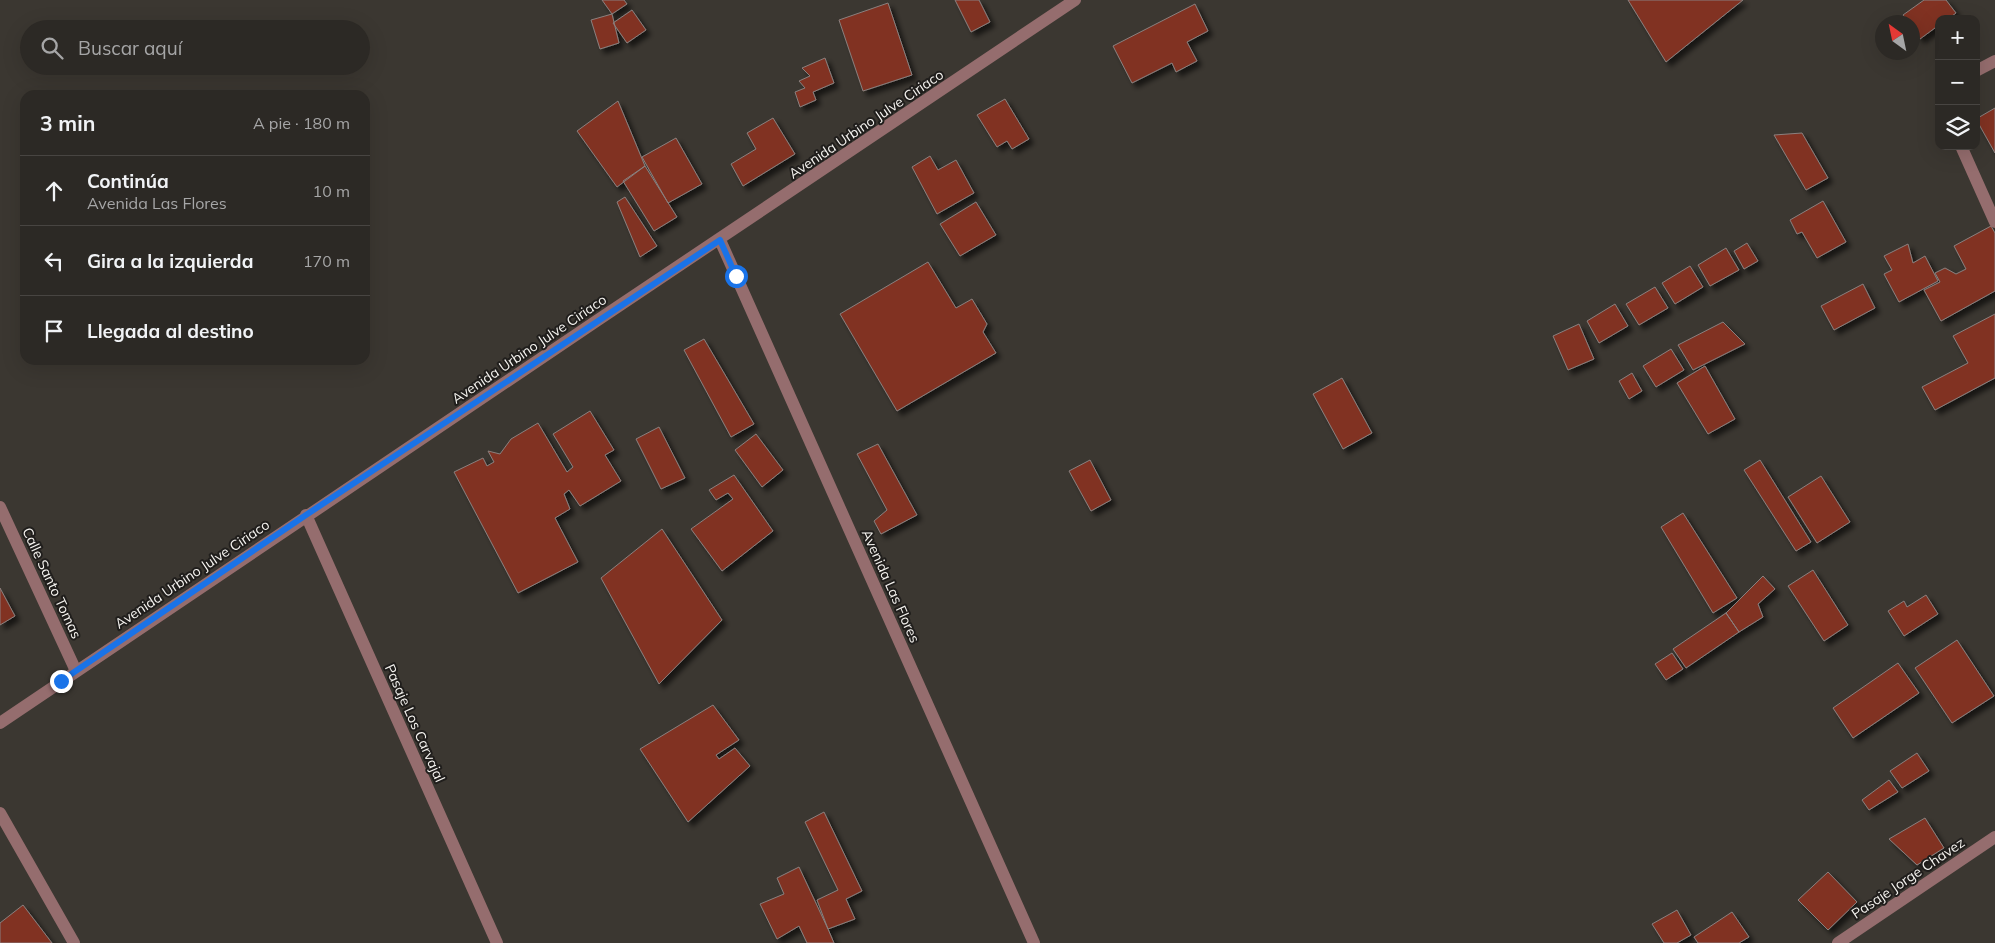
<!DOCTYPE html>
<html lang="es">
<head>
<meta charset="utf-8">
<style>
	:root { --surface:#2c2925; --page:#34312d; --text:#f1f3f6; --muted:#a6a6a7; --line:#484542 }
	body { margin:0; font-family:Mulish,sans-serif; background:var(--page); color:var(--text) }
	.controls { position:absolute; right:15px; top:15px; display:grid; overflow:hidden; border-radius:10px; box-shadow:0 5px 20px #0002 }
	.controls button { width:45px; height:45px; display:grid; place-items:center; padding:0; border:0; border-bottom:1px solid var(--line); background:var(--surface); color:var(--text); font:25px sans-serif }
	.compass { position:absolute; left:1875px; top:15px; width:45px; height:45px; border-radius:50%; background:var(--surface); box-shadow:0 5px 20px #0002; rotate:327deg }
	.stop { position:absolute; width:15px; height:15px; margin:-11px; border:4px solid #1a73e8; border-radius:50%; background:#fff }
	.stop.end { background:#1a73e8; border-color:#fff; box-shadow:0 1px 5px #0008 }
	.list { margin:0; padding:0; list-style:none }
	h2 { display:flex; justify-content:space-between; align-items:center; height:65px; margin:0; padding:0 20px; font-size:21px }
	h2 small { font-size:16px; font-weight:400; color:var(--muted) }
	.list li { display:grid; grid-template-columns:32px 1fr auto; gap:15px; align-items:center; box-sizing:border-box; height:70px; padding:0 20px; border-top:1px solid var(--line) }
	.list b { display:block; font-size:19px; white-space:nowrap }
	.list p { margin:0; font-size:16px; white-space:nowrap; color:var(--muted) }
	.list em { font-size:16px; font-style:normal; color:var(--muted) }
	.icon { flex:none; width:28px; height:28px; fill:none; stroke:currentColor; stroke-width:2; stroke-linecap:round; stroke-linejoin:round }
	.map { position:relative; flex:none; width:1995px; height:943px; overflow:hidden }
	.search { position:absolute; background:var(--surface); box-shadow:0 5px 20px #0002; left:20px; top:20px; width:350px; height:55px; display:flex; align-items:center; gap:12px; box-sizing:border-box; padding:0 18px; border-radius:28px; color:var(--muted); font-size:19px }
	.panel { position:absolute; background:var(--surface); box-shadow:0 5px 20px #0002; left:20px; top:90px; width:350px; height:275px; border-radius:15px }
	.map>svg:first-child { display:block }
</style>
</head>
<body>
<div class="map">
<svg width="1995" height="943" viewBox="0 0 1995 943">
	<defs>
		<filter id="shadow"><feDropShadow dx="4.5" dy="4.5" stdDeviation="2.5" flood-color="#0009"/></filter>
	</defs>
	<rect width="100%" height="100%" fill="#3b3731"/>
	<path fill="#813324" stroke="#8a807e" filter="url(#shadow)" d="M 602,0 L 624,0 L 627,4 L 612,14 Z
		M 955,0 L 979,0 L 990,22 L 971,32 Z
		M 1628,0 L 1743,0 L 1666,62 Z
		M 1924,0 L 1946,0 L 1956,13 L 1948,19 L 1939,19 L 1939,25 L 1920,39 L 1912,28 L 1912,22 L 1908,22 L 1903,15 Z
		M 888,3 L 912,75 L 863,91 L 839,20 Z
		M 1195,4 L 1208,31 L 1187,42 L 1197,61 L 1176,72 L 1172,63 L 1132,83 L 1113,46 Z
		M 632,10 L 646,30 L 627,43 L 613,23 Z
		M 612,14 L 619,43 L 600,49 L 591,20 Z
		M 825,58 L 834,83 L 813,92 L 816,100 L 800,107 L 795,92 L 805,88 L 799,81 L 810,76 L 802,68 Z
		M 1005,99 L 1029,139 L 1012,149 L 1007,141 L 997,147 L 977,115 Z
		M 618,101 L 645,166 L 617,187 L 577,131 Z
		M 1995,108 L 1995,153 L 1976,119 Z
		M 773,118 L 795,154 L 743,186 L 731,164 L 756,149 L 747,133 Z
		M 1802,133 L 1828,178 L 1806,190 L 1774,135 Z
		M 676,138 L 702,184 L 668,203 L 642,157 Z
		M 930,156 L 938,170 L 956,160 L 974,193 L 937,214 L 912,167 Z
		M 645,166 L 677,217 L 654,231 L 623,181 Z
		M 625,197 L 657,246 L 640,257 L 617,202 Z
		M 1823,201 L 1846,242 L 1817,258 L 1802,232 L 1797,234 L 1790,220 Z
		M 976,202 L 996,235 L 960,256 L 940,224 Z
		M 1991,226 L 1995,233 L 1995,291 L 1941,321 L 1924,290 L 1940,282 L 1935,273 L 1945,268 L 1956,274 L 1966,269 L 1954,246 Z
		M 1747,243 L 1758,261 L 1744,269 L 1734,251 Z
		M 1908,244 L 1913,263 L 1925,256 L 1938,281 L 1899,302 L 1884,274 L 1892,270 L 1884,256 Z
		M 1726,248 L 1739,270 L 1710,286 L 1698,265 Z
		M 928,262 L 956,308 L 972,299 L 987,324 L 983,332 L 996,353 L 897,411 L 840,314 Z
		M 1690,266 L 1703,287 L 1675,304 L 1662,283 Z
		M 1863,284 L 1875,308 L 1834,330 L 1821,306 Z
		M 1655,287 L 1668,308 L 1639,325 L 1626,304 Z
		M 1615,304 L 1628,326 L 1599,343 L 1587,321 Z
		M 1995,314 L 1995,378 L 1935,410 L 1922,387 L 1968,363 L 1953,336 Z
		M 1723,322 L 1745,344 L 1693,370 L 1678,345 Z
		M 1579,324 L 1594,359 L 1568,370 L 1553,336 Z
		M 704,339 L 754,424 L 731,437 L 684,350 Z
		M 1671,349 L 1684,370 L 1656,387 L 1643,366 Z
		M 1705,366 L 1735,419 L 1708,434 L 1677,383 Z
		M 1632,373 L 1642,391 L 1629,399 L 1619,381 Z
		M 1342,378 L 1372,433 L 1343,449 L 1313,394 Z
		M 590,411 L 614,450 L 605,455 L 621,481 L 580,506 L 569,490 L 564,494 L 570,509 L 555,518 L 578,562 L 518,593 L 454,472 L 483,458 L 487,466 L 494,462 L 488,451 L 500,454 L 511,439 L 538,423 L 567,472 L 573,467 L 553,434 Z
		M 659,427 L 685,478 L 661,489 L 636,439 Z
		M 756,434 L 783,470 L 762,487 L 735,450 Z
		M 878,444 L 917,515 L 881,534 L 874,521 L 887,510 L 857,454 Z
		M 1090,460 L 1111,500 L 1091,511 L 1069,471 Z
		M 1760,460 L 1811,542 L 1796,551 L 1744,470 Z
		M 734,475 L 773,531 L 722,571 L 691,529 L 733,499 L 728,493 L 716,500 L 709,490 Z
		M 1821,476 L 1850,522 L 1817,543 L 1788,497 Z
		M 1683,513 L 1737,598 L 1713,613 L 1661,527 Z
		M 662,529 L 722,620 L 659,684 L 601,578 Z
		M 1813,570 L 1848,625 L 1824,641 L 1788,586 Z
		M 1763,576 L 1775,589 L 1758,604 L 1763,617 L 1739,632 L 1726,613 Z
		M 0,588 L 15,616 L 0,625 Z
		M 1926,595 L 1938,614 L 1904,636 L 1888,611 L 1904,601 L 1907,607 Z
		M 1726,613 L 1739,632 L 1686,668 L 1673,649 Z
		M 1957,640 L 1994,696 L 1952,723 L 1915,668 Z
		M 1672,653 L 1683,669 L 1666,680 L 1655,664 Z
		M 1898,663 L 1919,693 L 1853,738 L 1833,708 Z
		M 713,705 L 739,740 L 716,755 L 719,759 L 735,748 L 750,766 L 688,822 L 640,749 Z
		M 1917,753 L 1929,771 L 1902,788 L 1890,771 Z
		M 1889,780 L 1898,792 L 1869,810 L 1862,800 Z
		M 824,812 L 862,891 L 846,899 L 855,919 L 828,929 L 817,900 L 838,890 L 805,822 Z
		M 1925,818 L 1944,848 L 1917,865 L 1889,839 Z
		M 799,867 L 828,929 L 834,943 L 807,943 L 799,926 L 777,939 L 760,904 L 784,894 L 777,878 Z
		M 1828,872 L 1857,902 L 1828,930 L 1798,900 Z
		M 23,905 L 52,943 L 0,943 L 0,923 Z
		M 1677,910 L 1691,935 L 1677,943 L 1664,943 L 1652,924 Z
		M 1732,912 L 1749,937 L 1739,943 L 1698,943 L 1694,937 Z"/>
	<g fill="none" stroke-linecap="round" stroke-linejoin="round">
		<path stroke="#956d6e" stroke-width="12" d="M 1976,71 L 1995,61
			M 1961,146 L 1995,222
			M 720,240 L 1034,943
			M 0,507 L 76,671
			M 306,515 L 497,943
			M 0,723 C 357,479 717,242 1075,0
			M 0,813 L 74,943
			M 1838,943 L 1995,837"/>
	</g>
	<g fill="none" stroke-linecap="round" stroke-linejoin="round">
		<path stroke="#1a73e8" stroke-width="6" d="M 61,681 L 306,515 L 720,240 L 736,276"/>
	</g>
	<g text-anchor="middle" stroke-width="4" stroke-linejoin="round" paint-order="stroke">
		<g font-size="14" fill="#f6f4f0" stroke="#201e1c">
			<text transform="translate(866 124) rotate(-34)" y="5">Avenida Urbino Julve Ciriaco</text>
			<text transform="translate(529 349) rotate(-34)" y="5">Avenida Urbino Julve Ciriaco</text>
			<text transform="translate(192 574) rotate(-34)" y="5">Avenida Urbino Julve Ciriaco</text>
			<text transform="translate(52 583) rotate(65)" y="5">Calle Santo Tomas</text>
			<text transform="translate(891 586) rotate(66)" y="5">Avenida Las Flores</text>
			<text transform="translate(415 723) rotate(66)" y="5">Pasaje Los Carvajal</text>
			<text transform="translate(1908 878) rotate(-34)" y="5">Pasaje Jorge Chavez</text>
		</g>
	</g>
</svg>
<div class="controls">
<button>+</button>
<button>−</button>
<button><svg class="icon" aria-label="layers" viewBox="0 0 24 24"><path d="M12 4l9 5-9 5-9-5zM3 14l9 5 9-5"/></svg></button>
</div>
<svg class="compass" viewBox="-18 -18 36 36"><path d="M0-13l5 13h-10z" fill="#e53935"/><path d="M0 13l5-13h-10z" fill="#a6a6a7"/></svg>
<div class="stop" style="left:736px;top:276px"></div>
<div class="stop end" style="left:61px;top:681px"></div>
<div class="search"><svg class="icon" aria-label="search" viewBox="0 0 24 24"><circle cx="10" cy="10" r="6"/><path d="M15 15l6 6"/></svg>Buscar aquí</div>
<section class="panel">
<h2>3 min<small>A pie · 180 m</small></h2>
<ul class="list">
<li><svg class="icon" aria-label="ahead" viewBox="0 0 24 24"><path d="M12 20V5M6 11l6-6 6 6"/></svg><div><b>Continúa</b><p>Avenida Las Flores</p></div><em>10 m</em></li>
<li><svg class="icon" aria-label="left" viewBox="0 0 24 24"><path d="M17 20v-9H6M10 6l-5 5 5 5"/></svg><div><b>Gira a la izquierda</b></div><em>170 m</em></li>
<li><svg class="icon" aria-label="arrive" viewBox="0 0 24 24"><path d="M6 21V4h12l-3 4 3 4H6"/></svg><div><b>Llegada al destino</b></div></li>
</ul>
</section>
</div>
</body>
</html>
